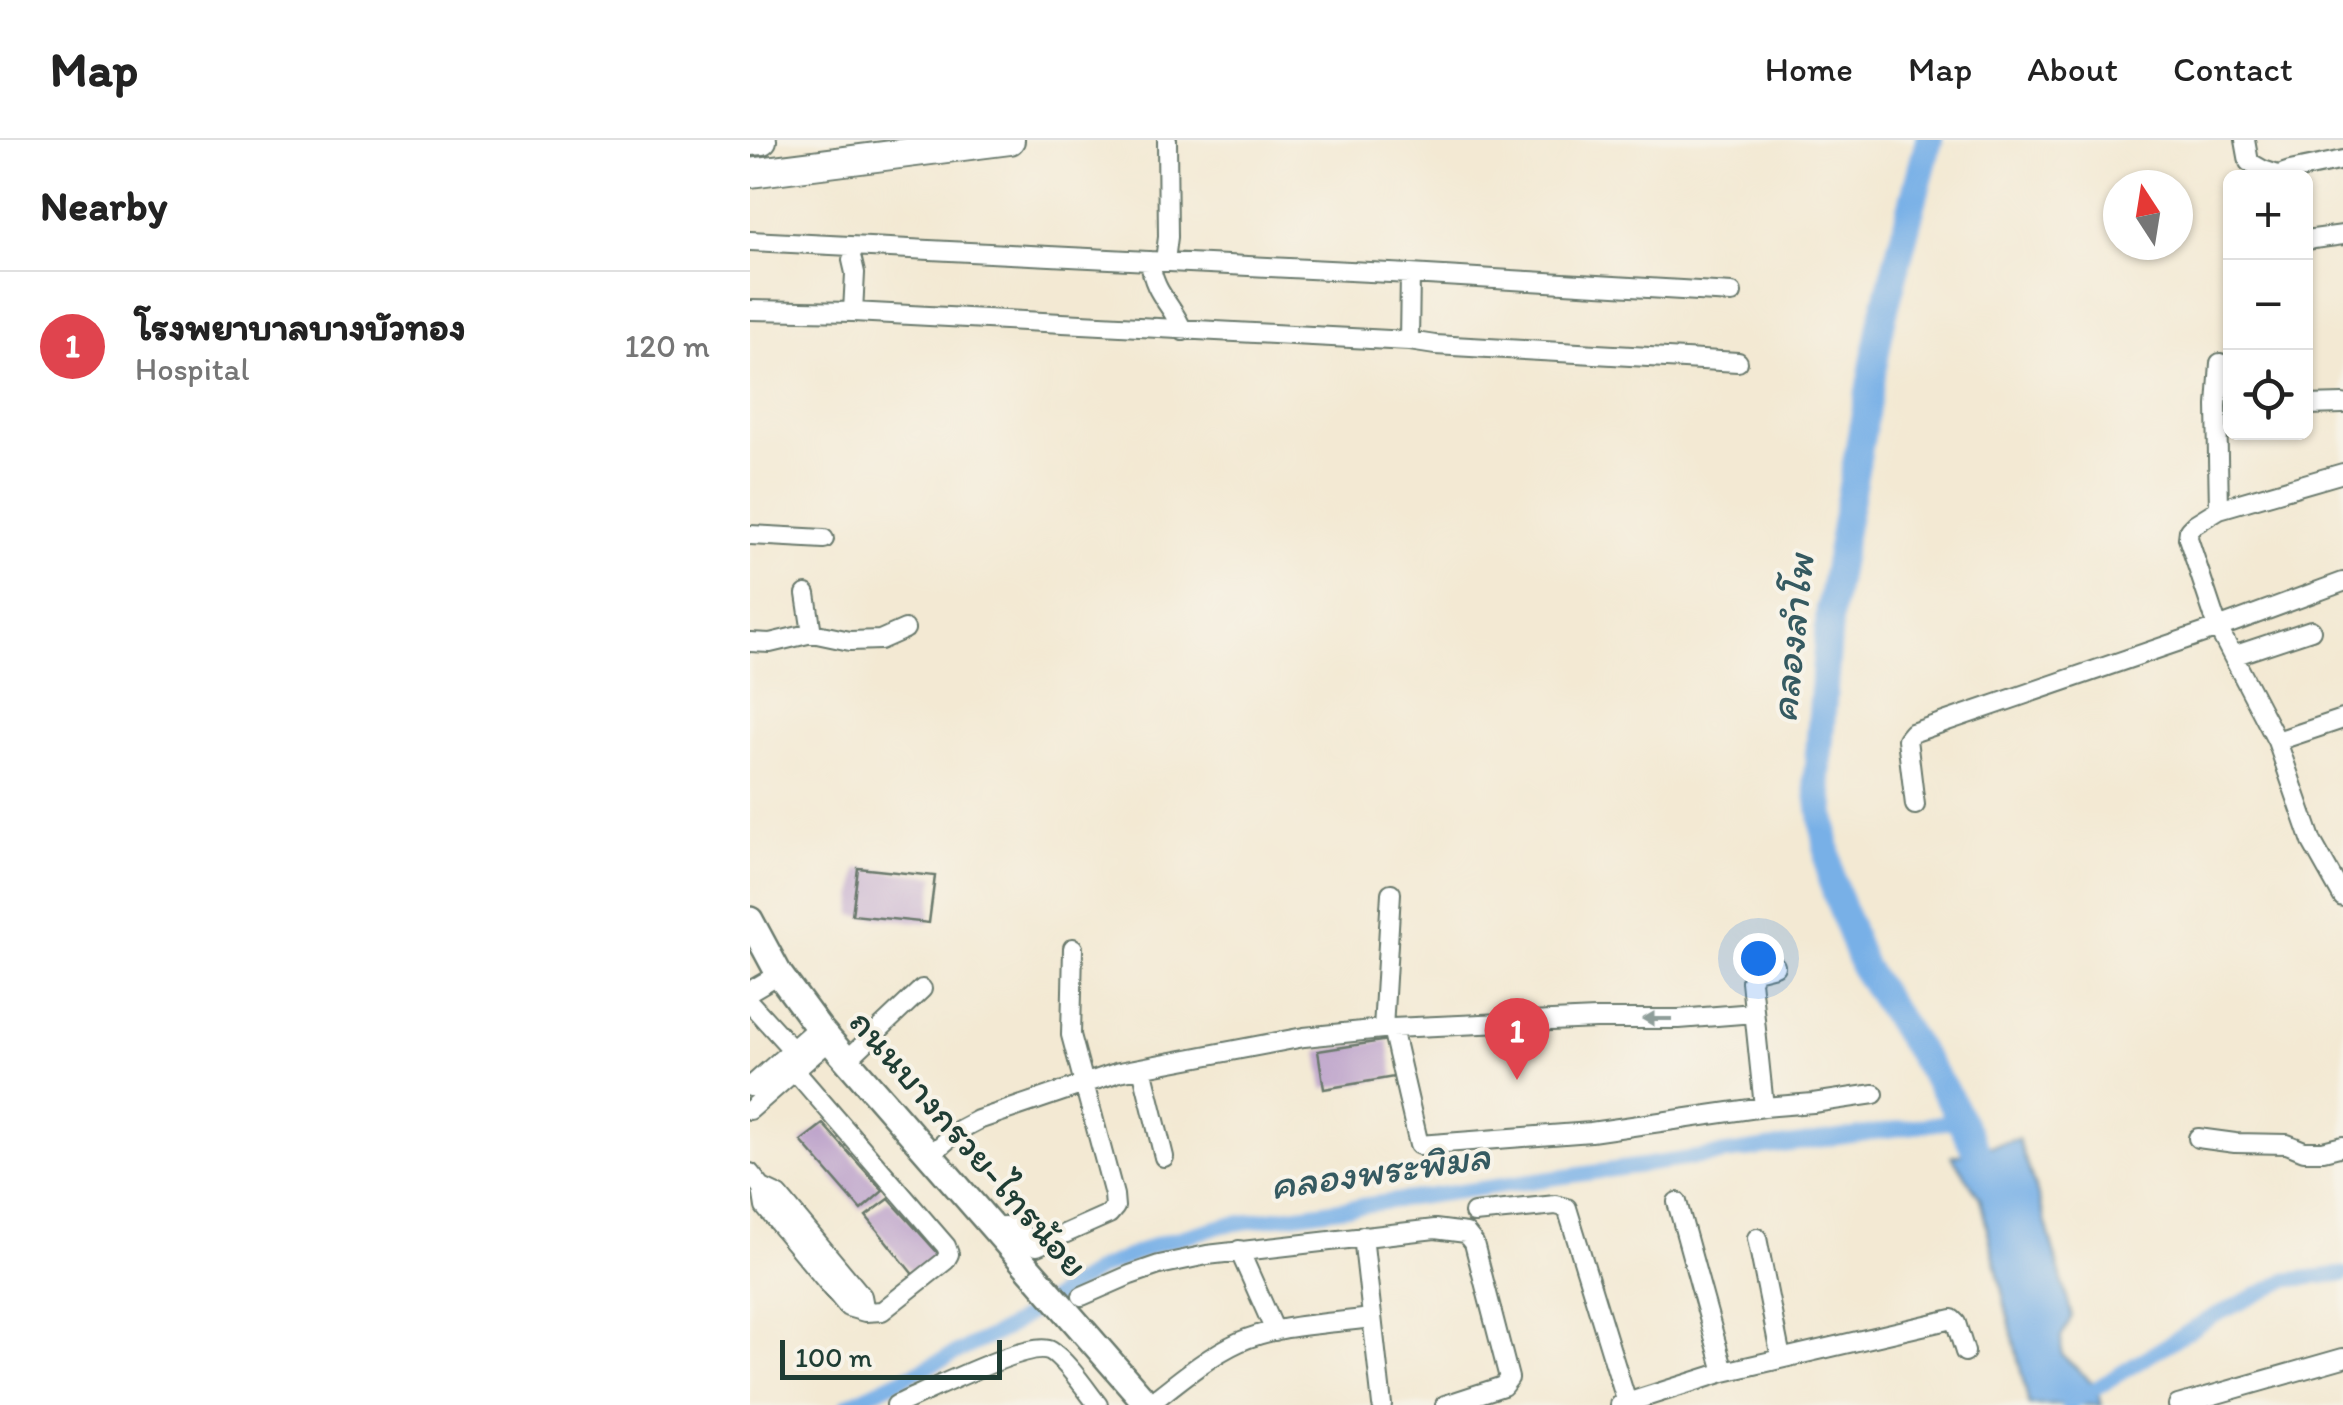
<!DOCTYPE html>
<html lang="en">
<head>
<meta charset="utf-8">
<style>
	:root { --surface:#fff; --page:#f6f6f6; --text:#222; --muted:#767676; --line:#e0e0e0; --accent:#1a73e8 }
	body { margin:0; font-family:Itim,"Playpen Sans Thai",sans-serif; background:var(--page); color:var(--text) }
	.controls { position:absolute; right:30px; top:30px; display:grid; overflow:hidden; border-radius:15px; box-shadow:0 2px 8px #0004 }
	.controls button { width:90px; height:90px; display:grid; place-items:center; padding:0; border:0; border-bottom:2px solid var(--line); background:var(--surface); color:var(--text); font:50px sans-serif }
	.compass { position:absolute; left:1353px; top:30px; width:90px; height:90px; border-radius:50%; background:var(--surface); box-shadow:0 2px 8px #0004; rotate:348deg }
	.scale { position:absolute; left:30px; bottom:25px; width:222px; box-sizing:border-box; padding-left:10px; border:5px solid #1f3d34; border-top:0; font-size:28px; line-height:35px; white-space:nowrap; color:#1f3d34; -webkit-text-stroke:8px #f7f3e8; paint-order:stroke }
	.you { position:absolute; left:1008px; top:818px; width:35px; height:35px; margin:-25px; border:8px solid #fff; border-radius:50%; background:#1a73e8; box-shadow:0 0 0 15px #1a73e833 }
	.badge { display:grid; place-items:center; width:65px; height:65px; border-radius:50%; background:var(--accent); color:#fff; font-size:32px; font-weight:700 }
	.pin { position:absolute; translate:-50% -82px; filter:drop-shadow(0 2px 5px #0008) }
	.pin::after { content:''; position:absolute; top:52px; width:35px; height:30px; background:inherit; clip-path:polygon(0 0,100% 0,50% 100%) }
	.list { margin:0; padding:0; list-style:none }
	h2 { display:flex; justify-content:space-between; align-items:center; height:130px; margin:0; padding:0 40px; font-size:42px }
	h2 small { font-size:32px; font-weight:400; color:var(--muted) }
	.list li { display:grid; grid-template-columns:65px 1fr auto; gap:30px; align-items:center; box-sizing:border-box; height:150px; padding:0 40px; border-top:2px solid var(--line) }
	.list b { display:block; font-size:38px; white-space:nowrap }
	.list p { margin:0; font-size:32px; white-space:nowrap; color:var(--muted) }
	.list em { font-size:32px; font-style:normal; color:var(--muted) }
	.icon { flex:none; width:55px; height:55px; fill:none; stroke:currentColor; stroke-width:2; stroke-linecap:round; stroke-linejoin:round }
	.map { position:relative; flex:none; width:1593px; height:1265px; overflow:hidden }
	header { display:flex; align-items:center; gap:60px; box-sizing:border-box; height:140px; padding:0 50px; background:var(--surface); border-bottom:2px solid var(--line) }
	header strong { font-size:48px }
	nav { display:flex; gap:55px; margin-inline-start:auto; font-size:35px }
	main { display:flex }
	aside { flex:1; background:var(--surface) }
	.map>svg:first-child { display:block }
</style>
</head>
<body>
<header>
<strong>Map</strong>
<nav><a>Home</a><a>Map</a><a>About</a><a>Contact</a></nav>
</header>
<main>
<aside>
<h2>Nearby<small></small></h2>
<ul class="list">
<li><span class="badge" style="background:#e0444e">1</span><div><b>โรงพยาบาลบางบัวทอง</b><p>Hospital</p></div><em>120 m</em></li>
</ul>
</aside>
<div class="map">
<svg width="1593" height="1265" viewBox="0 0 1593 1265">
	<rect width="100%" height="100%" fill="#f7f3e8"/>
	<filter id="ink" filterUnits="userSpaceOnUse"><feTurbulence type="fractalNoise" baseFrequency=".01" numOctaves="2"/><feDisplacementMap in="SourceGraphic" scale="20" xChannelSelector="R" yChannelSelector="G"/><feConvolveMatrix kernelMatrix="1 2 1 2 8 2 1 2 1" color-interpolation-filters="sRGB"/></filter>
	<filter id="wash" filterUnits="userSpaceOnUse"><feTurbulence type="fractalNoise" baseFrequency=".0048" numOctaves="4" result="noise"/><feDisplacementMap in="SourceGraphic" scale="40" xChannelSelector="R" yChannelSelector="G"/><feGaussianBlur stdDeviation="2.25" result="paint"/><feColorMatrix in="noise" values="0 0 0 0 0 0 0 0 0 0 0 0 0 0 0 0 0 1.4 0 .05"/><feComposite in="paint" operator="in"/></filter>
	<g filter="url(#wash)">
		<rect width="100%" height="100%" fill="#f3e9d3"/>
		<path fill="#78b0e7" stroke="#4c768e" stroke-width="2.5" d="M 1268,999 L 1289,1059 L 1322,1176 L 1311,1197 L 1312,1215 L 1343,1243 L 1352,1265 L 1279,1265 L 1230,1058 L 1202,1016 Z"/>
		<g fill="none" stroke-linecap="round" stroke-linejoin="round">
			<path stroke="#78b0e7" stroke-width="15" d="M 97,1265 L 254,1190 L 347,1130 L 407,1104 L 475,1085 L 1210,980
				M 1319,1265 L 1462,1177 L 1537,1140 L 1593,1134"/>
			<path stroke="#78b0e7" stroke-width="28" d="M 1179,0 L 1131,184 L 1080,469 L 1067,638 L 1081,739 L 1113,827 L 1199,958 L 1241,1040"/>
		</g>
		<g id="blocks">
			<path fill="#ba9fc9" d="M 108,728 L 185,736 L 179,783 L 102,775 Z
				M 638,900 L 644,937 L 574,949 L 568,911 Z
				M 73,984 L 133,1051 L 111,1070 L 51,1001 Z
				M 139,1059 L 195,1121 L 169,1142 L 116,1076 Z"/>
		</g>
	</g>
	<g filter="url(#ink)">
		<use href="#blocks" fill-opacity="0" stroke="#69796c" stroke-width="2.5"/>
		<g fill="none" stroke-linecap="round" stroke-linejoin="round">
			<defs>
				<path id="street" d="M 1495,0 L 1499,22 L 1513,30 L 1531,36
					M 1531,38 L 1534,33 L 1540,31 L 1593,20
					M 1556,100 L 1593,95
					M 0,101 L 660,134 L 982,153
					M 102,120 L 105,133 L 103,172
					M 400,121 C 404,155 421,162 433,191
					M 415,121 L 418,97 L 417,0
					M 0,170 L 103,172 L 659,201 L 685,205 L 988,222
					M 659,201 L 660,134
					M 1556,265 L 1593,264
					M 1593,333 L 1469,369 L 1445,384 L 1439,390 L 1438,398 L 1468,488 L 1527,601 L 1562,702 L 1593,757
					M 1469,369 L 1467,266 L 1470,223
					M 0,395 L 74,399
					M 56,454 L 62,493
					M 0,502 L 20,503 L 62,493 L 100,501 L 130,500 L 155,489
					M 1483,516 L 1561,490
					M 1527,601 L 1593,579
					M 1165,665 L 1157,599 L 1162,593 L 1468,488 L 1593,442
					M 0,851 L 29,834
					M 0,863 L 50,918
					M 642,888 L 669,1005 L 841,992 L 1014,967 L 1063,963 L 1124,954
					M 633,889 L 641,753
					M 97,920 L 172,849
					M 392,928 L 414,1017
					M 0,947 L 68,887
					M 1014,967 L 1001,841 L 1005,831 L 1025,826
					M 0,970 L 80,900
					M 1448,998 L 1485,1003 L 1537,1004 L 1554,1011 L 1573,1011 L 1593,1006
					M 180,1015 L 209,990 L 228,980 L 369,932 L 554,897 L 642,888 L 846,879 L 929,879 L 1004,873
					M 0,1033 L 12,1048 L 29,1056 L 112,1156 L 115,1172
					M 12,1048 L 15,1067 L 98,1167 L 115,1172 L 132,1171 L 195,1121 L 199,1114 L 196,1106 L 34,918
					M 927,1062 L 974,1232
					M 724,1073 L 806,1065 L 817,1068 L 877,1263
					M 243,1087 C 273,1082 266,1094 287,1106 L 359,1074 L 365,1067 L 364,1055 L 321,895 L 323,808
					M 613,1096 L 632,1265
					M 1007,1098 L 1031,1218
					M 489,1110 L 525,1191
					M 332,1156 L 380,1135 L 409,1125 L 457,1115 L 685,1089 L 716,1093 L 724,1103 L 759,1238 L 753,1246 L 695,1265
					M 146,1265 C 173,1254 280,1199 301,1211 C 315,1219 337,1251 348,1265
					M 398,1265 C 425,1244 458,1216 489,1202 C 529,1184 579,1184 621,1178
					M 870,1265 L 974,1232 L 1202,1179 L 1206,1183 L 1215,1212
					M 1428,1265 L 1593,1218"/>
				<path id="secondary" d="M 0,780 L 29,834 L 68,887 L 398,1265"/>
				<path id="primary" d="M 0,1 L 12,0
					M 0,33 L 260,0"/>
			</defs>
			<use href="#street" stroke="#69796c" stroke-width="22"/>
			<use href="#secondary" stroke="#69796c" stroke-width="30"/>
			<use href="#primary" stroke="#69796c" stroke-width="32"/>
			<use href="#street" stroke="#fff" stroke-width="18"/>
			<use href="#secondary" stroke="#fff" stroke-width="25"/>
			<use href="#primary" stroke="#fff" stroke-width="28"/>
		</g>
		<defs><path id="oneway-solid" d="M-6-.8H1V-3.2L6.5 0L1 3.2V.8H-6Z" transform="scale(2.5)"/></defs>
		<use fill="#8f9e9a" href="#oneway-solid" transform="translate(907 879) rotate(180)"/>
	</g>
	<g text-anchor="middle" stroke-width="8" stroke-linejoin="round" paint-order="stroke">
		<g font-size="38" fill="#1f3d34" stroke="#f7f3e8">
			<text transform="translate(219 1003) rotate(49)" y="13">ถนนบางกรวย-ไทรน้อย</text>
		</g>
		<g font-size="40" font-style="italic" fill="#355a61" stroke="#f7f3e8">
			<text transform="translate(1041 498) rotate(-84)" y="14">คลองลำโพ</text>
			<text transform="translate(630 1030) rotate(-8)" y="14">คลองพระพิมล</text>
		</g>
	</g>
</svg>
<div class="controls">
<button>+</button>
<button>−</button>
<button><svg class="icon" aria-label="locate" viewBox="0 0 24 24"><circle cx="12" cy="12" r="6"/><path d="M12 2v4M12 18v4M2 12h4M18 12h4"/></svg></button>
</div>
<svg class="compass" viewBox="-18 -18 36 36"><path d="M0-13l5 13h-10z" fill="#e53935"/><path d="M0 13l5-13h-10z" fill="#767676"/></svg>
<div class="scale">100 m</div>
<div class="you"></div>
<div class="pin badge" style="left:767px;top:940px;background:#e0444e">1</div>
</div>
</main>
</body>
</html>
